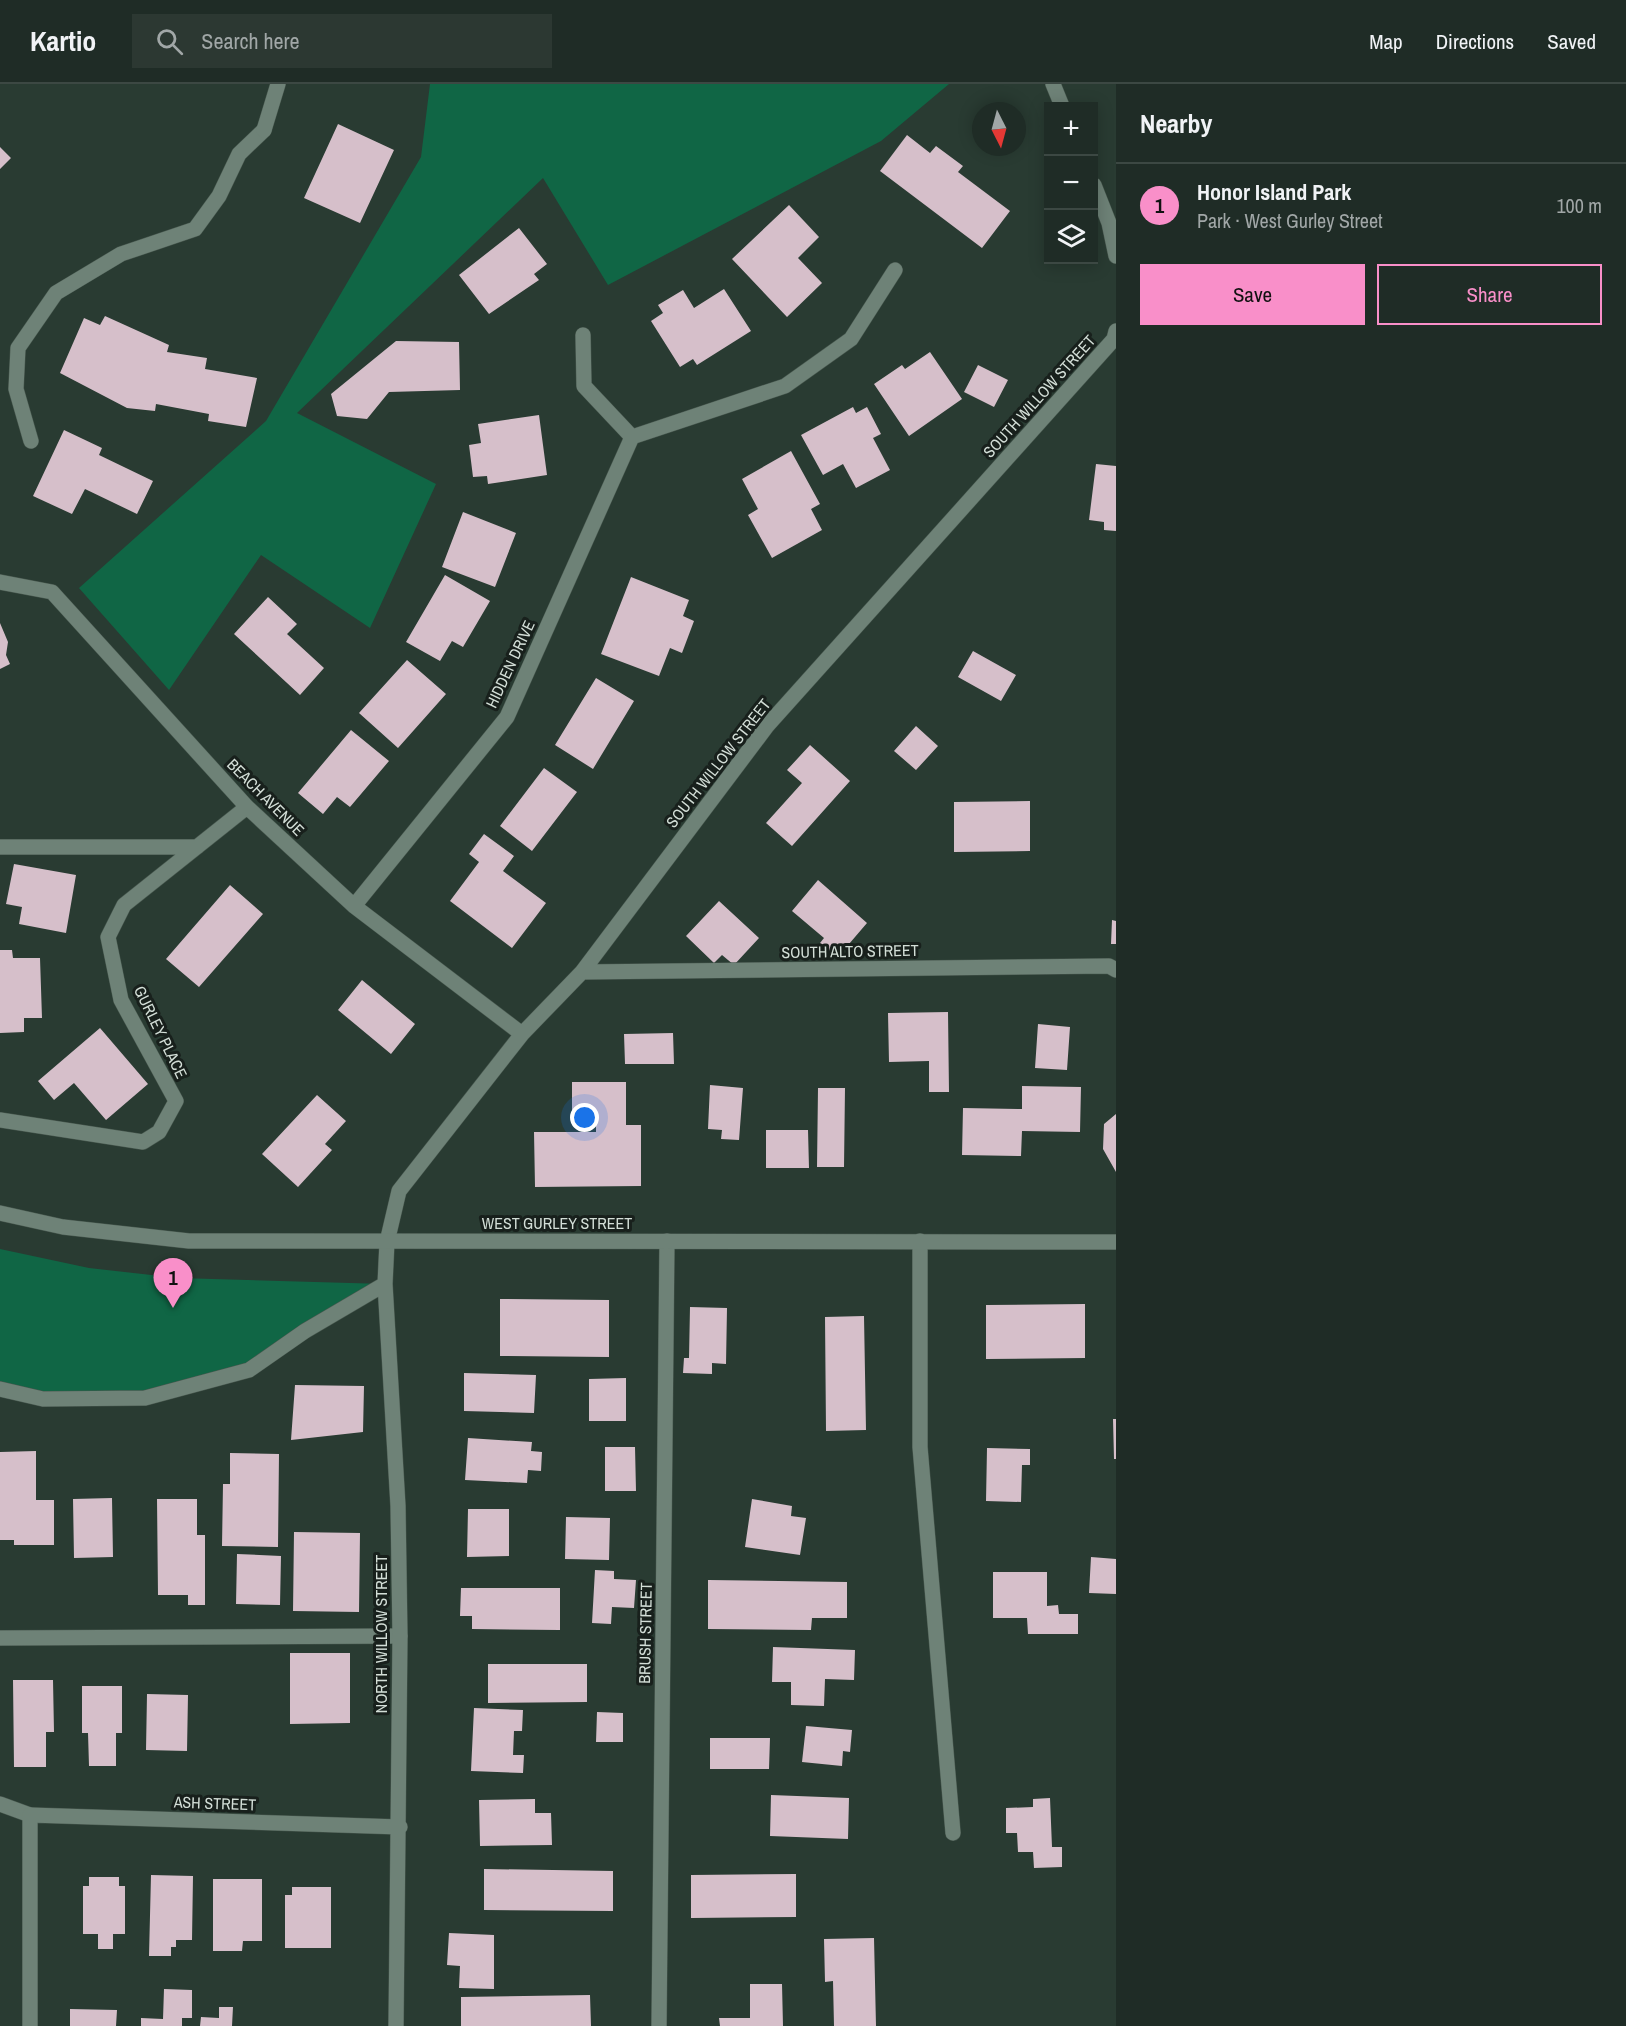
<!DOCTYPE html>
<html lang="en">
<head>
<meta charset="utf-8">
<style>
	:root { --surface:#1f2c26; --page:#2c3832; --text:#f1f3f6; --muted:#a1a7a7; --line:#3c4843; --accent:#f98fc9 }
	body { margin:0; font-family:"Archivo Narrow",sans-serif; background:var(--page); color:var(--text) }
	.controls { position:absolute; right:18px; top:18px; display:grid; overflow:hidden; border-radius:0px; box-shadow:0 3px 15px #0003 }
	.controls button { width:54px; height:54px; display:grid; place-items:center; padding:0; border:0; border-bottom:2px solid var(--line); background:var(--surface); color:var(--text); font:30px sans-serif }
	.compass { position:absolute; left:972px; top:18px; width:54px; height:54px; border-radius:50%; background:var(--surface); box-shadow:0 3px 15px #0003; rotate:174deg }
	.you { position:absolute; left:585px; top:1034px; width:21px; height:21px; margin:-15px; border:4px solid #fff; border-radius:50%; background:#1a73e8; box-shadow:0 0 0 9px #1a73e833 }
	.badge { display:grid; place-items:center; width:39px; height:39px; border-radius:50%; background:var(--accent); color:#111; font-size:20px; font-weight:700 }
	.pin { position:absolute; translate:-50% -50px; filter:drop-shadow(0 2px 3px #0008) }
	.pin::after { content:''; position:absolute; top:32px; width:21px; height:18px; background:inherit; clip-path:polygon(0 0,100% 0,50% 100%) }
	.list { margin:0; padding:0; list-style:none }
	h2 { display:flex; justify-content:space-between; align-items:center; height:78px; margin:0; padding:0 24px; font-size:26px }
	h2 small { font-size:20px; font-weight:400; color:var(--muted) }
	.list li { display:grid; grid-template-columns:39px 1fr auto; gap:18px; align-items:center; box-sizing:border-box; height:84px; padding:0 24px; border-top:2px solid var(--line) }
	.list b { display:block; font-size:22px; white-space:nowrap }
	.list p { margin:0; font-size:20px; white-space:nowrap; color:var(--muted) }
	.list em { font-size:20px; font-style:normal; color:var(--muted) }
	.actions { display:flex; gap:12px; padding:18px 24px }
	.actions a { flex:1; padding:14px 0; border:2px solid var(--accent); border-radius:0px; text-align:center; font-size:21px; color:var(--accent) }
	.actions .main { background:var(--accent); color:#111 }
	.icon { flex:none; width:33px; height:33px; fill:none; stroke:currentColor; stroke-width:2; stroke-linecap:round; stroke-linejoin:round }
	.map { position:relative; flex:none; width:1116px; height:1942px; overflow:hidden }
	header { display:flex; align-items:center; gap:36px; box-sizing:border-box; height:84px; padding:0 30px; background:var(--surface); border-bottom:2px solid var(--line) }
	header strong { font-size:28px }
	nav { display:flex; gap:33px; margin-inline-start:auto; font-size:21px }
	.search { width:420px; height:54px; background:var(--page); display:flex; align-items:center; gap:15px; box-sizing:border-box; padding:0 21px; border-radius:0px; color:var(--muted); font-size:22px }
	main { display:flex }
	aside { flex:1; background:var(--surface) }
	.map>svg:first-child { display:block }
</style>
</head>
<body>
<header>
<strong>Kartio</strong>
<div class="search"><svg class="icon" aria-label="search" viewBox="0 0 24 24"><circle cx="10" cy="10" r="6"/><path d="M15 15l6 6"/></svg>Search here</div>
<nav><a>Map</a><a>Directions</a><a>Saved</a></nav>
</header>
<main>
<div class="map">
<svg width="1116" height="1942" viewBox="0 0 1116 1942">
	<rect width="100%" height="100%" fill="#293b32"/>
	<path fill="#106645" d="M 430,0 L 949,0 L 881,57 L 608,201 L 543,94 L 297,329 L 436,400 L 370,544 L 261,471 L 169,606 L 79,504 L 266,337 L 421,73 Z
		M 0,1165 L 89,1184 L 178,1194 L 385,1200 L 249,1286 L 145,1314 L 0,1305 Z"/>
	<path fill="#d6bfca" d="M 338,40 L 394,66 L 360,139 L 304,114 Z
		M 907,51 L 930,69 L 936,62 L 963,82 L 958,88 L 1010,127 L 982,164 L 880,87 Z
		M 0,63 L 11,74 L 0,85 Z
		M 789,121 L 819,153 L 798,174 L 822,199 L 787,233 L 732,175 Z
		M 519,144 L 547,180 L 534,190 L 539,196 L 489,230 L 459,191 Z
		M 724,205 L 751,247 L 697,281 L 693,275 L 680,283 L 651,237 L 663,229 L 658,221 L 683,206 L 694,224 Z
		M 105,232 L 169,261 L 167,268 L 207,274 L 205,285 L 257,294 L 246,343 L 208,337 L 209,330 L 156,320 L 155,327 L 127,324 L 60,289 L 84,234 L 100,241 Z
		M 396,257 L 459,258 L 460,306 L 389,308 L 367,335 L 337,332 L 331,310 Z
		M 930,268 L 962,315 L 909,352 L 874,300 L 902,281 L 905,285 Z
		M 978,281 L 1008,296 L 994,323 L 964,308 Z
		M 853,323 L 856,329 L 867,323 L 881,350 L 873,354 L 890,386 L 856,404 L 843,380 L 823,391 L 801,351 Z
		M 539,331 L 547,391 L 488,400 L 487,392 L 473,393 L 469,361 L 481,359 L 478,340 Z
		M 64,346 L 102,364 L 99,371 L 153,397 L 137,430 L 85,405 L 72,430 L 33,412 Z
		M 791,367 L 820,420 L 811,425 L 822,446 L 772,474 L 748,431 L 758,425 L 742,395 Z
		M 1096,380 L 1116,382 L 1116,447 L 1104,446 L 1104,438 L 1089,436 Z
		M 463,428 L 516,449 L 495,503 L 442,483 Z
		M 445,491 L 490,517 L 463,563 L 452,557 L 440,577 L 406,558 Z
		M 631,493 L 689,516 L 683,532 L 694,537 L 682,569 L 670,564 L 659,592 L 601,570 Z
		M 268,513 L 297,540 L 287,550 L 324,584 L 300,611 L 234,550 Z
		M 0,539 L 8,558 L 6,571 L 10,580 L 0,585 Z
		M 973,567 L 1016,591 L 1001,617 L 958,593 Z
		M 407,576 L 446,610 L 398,664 L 359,629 Z
		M 596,594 L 634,617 L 593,685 L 555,661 Z
		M 916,642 L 938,662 L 916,686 L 894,667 Z
		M 351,646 L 389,677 L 350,723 L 337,713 L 323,730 L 298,709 Z
		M 810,661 L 850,697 L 792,762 L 766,739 L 802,699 L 787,686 Z
		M 544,684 L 577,708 L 532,767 L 500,742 Z
		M 1030,717 L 1030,767 L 954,768 L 954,718 Z
		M 484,750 L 514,772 L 503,787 L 546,819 L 512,864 L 450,817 L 479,778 L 469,770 Z
		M 14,780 L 76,791 L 66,849 L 19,840 L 22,823 L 6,820 Z
		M 818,796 L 867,839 L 837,874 L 820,859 L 824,854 L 792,827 Z
		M 230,801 L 263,830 L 199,903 L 166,875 Z
		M 719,817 L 759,854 L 734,881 L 722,871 L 714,879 L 686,852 Z
		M 1112,836 L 1116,837 L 1116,860 L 1111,860 Z
		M 0,866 L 12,866 L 13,874 L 40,874 L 42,934 L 24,934 L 24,948 L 0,949 Z
		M 362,896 L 415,940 L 391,970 L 338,926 Z
		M 948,928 L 949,1008 L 929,1008 L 929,977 L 889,978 L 888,929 Z
		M 1038,940 L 1070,943 L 1067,986 L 1035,984 Z
		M 100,944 L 148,1000 L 106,1036 L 74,999 L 54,1016 L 38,997 Z
		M 673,949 L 674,980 L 625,980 L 624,950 Z
		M 572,998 L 626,998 L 626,1041 L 641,1041 L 641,1102 L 535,1103 L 534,1048 L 596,1048 L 596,1034 L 572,1034 Z
		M 710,1001 L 743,1004 L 739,1056 L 721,1055 L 722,1046 L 708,1045 Z
		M 1022,1002 L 1081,1003 L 1080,1048 L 1022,1047 L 1021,1072 L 962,1071 L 963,1024 L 1022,1025 Z
		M 818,1004 L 845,1004 L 844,1083 L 817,1083 Z
		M 317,1011 L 346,1037 L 325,1060 L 332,1066 L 298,1103 L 262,1070 Z
		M 1116,1030 L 1116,1088 L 1103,1065 L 1104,1040 Z
		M 766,1046 L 808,1046 L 809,1084 L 766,1084 Z
		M 500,1215 L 609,1216 L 609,1273 L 500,1272 Z
		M 1085,1220 L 1085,1274 L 986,1275 L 986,1221 Z
		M 690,1223 L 727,1224 L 726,1280 L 712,1279 L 712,1290 L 683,1289 L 684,1274 L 689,1274 Z
		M 864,1232 L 866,1346 L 826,1347 L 825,1233 Z
		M 464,1289 L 536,1291 L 534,1329 L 464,1327 Z
		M 626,1294 L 626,1337 L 589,1337 L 589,1295 Z
		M 295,1301 L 364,1302 L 363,1348 L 291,1356 Z
		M 1113,1335 L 1116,1335 L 1116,1375 L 1114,1375 Z
		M 468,1354 L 532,1358 L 531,1367 L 542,1368 L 541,1387 L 528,1386 L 527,1399 L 465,1396 Z
		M 605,1363 L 635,1363 L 636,1407 L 605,1407 Z
		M 987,1364 L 1030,1365 L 1030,1381 L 1022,1381 L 1021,1418 L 986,1417 Z
		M 36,1367 L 36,1416 L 54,1416 L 54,1461 L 14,1461 L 14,1456 L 0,1456 L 0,1368 Z
		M 230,1369 L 279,1370 L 278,1463 L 222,1462 L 223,1400 L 230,1400 Z
		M 112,1414 L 113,1473 L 74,1474 L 73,1415 Z
		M 157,1415 L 197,1415 L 197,1451 L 205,1451 L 205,1521 L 188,1521 L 188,1511 L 158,1511 Z
		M 752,1415 L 792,1422 L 791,1432 L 806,1434 L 800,1471 L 745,1463 Z
		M 468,1425 L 509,1425 L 509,1472 L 467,1473 Z
		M 566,1433 L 610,1434 L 609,1476 L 565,1475 Z
		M 294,1448 L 360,1449 L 359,1528 L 293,1527 Z
		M 237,1470 L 281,1472 L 280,1521 L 236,1520 Z
		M 1091,1473 L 1116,1475 L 1116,1510 L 1089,1509 Z
		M 595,1486 L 614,1487 L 614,1495 L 636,1496 L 634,1524 L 612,1523 L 611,1540 L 592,1539 Z
		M 993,1488 L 1047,1488 L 1047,1522 L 1058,1521 L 1059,1530 L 1078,1530 L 1078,1550 L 1028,1550 L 1027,1534 L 993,1534 Z
		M 708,1496 L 847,1498 L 847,1534 L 812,1534 L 811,1546 L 708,1545 Z
		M 461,1504 L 560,1504 L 560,1546 L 472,1545 L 472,1532 L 460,1532 Z
		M 773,1563 L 855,1566 L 854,1596 L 825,1595 L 824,1622 L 791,1621 L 791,1598 L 772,1598 Z
		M 290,1569 L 350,1569 L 350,1639 L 290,1640 Z
		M 488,1580 L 587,1580 L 587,1618 L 488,1619 Z
		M 13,1596 L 53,1596 L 54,1648 L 46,1648 L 46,1683 L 14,1683 Z
		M 82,1602 L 122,1602 L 122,1649 L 116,1649 L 116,1682 L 89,1682 L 88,1649 L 82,1649 Z
		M 147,1610 L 188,1611 L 187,1667 L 146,1666 Z
		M 474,1624 L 523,1626 L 522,1647 L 514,1647 L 513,1671 L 524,1671 L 523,1689 L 471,1687 Z
		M 597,1628 L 623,1629 L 623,1658 L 596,1658 Z
		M 806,1642 L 852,1646 L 850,1668 L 843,1667 L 842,1682 L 802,1678 Z
		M 710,1654 L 770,1654 L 769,1685 L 710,1685 Z
		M 771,1711 L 849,1714 L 848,1755 L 770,1752 Z
		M 1050,1714 L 1052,1763 L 1062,1763 L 1062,1783 L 1034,1784 L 1033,1768 L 1018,1768 L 1017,1749 L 1006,1749 L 1006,1724 L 1033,1723 L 1033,1715 Z
		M 535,1715 L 535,1729 L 551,1729 L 552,1761 L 480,1762 L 479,1716 Z
		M 484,1785 L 613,1787 L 613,1827 L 484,1826 Z
		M 796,1790 L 796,1833 L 691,1834 L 691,1791 Z
		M 151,1791 L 193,1792 L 192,1856 L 176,1856 L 176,1863 L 171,1863 L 171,1872 L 149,1872 Z
		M 89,1793 L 119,1793 L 119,1802 L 125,1802 L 125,1850 L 113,1850 L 113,1865 L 98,1865 L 98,1850 L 83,1850 L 83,1802 L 89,1802 Z
		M 213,1795 L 262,1795 L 262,1857 L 243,1857 L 242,1867 L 213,1867 Z
		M 292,1803 L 331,1803 L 331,1864 L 285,1864 L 285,1811 L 292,1811 Z
		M 449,1849 L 494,1851 L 494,1905 L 459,1904 L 460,1882 L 447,1881 Z
		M 874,1854 L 876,1942 L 834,1942 L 833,1897 L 825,1898 L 824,1855 Z
		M 750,1900 L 782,1900 L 783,1942 L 720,1942 L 719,1934 L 750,1934 Z
		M 164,1905 L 192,1906 L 192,1934 L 182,1934 L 182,1942 L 141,1942 L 141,1934 L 163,1935 Z
		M 590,1911 L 591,1942 L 461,1942 L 461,1913 Z
		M 219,1923 L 233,1923 L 232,1942 L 200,1942 L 201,1933 L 219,1934 Z
		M 70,1925 L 117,1926 L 116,1942 L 70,1942 Z"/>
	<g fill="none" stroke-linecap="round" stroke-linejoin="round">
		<defs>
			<path id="lane" d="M 31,357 L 16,305 L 18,264 L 56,209 L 121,170 L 195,145 L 219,112 L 239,70 L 264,46
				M 0,1554 L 400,1552
				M 0,1720 L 30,1731"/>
			<path id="street" d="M 1053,0 L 1062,22
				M 264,46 L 278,0
				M 1094,101 L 1109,139 L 1116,172
				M 583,251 L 584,302 L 632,353
				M 0,498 L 52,508 L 247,723 L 354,822 L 522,950
				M 0,763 L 197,763
				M 354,822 L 507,633 L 632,353 L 785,302 L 851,255 L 895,186
				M 582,888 L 1109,882 L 1116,886
				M 0,1036 L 143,1058 L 159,1048 L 176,1017 L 121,916 L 108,853 L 124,821 L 247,723
				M 920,1157 L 920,1363 L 953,1749
				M 0,1305 L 43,1315 L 145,1314 L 249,1286 L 305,1247 L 385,1200
				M 30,1942 L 30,1731 L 400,1743
				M 396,1942 L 400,1552 L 398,1422 L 385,1200 L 387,1158 L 399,1107 L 522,950 L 582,888 L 767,642 L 1114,255 L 1116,247
				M 659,1942 L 667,1157"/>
			<path id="secondary" d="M 0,1129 L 63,1143 L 189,1157 L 1116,1158"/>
		</defs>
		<use href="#lane" stroke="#47574e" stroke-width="16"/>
		<use href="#street" stroke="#47574e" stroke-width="16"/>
		<use href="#secondary" stroke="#47574e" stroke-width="16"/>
		<use href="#lane" stroke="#6e8277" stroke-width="15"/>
		<use href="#street" stroke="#6e8277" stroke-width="15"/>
		<use href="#secondary" stroke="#6e8277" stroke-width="15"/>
	</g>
	<g text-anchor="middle" stroke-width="6" stroke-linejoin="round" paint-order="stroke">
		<g font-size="16" fill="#d3ded7" stroke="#18201c">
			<text transform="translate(1039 312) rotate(-48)" y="6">SOUTH WILLOW STREET</text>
			<text transform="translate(510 580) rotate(-65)" y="6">HIDDEN DRIVE</text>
			<text transform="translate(718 679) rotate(-52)" y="6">SOUTH WILLOW STREET</text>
			<text transform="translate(266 713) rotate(45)" y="6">BEACH AVENUE</text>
			<text transform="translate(850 867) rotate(-1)" y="6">SOUTH ALTO STREET</text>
			<text transform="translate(161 948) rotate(64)" y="6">GURLEY PLACE</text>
			<text x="557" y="1145">WEST GURLEY STREET</text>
			<text transform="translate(645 1549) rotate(-89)" y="6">BRUSH STREET</text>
			<text transform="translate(381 1550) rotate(-90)" y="6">NORTH WILLOW STREET</text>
			<text transform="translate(215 1719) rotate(2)" y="6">ASH STREET</text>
		</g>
	</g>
</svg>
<div class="controls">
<button>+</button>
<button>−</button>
<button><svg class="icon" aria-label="layers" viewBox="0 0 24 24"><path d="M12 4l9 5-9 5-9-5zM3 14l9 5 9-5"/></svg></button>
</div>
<svg class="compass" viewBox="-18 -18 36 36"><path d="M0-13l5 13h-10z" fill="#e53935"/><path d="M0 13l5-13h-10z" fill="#a1a7a7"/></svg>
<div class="you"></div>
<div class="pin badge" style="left:173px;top:1224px">1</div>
</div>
<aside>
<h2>Nearby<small></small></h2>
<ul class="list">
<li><span class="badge">1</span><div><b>Honor Island Park</b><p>Park · West Gurley Street</p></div><em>100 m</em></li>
</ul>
<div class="actions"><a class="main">Save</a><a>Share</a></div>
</aside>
</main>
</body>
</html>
